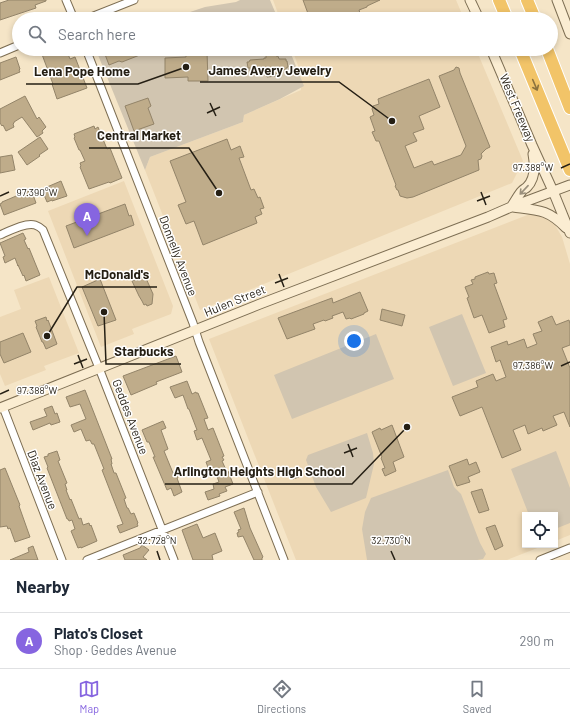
<!DOCTYPE html>
<html lang="en">
<head>
<meta charset="utf-8">
<style>
	:root { --surface:#fff; --page:#f6f6f7; --text:#1f2937; --muted:#747a83; --line:#e0e1e3; --accent:#8665e0 }
	body { margin:0; font-family:Barlow,sans-serif; background:var(--page); color:var(--text) }
	.controls { position:absolute; right:12px; bottom:12px; display:grid; overflow:hidden; border-radius:0px; box-shadow:0 2px 6px #0003 }
	.controls button { width:36px; height:36px; display:grid; place-items:center; padding:0; border:0; border-bottom:1px solid var(--line); background:var(--surface); color:var(--text); font:20px sans-serif }
	.you { position:absolute; left:354px; top:341px; width:14px; height:14px; margin:-10px; border:3px solid #fff; border-radius:50%; background:#1a73e8; box-shadow:0 0 0 6px #1a73e833 }
	.badge { display:grid; place-items:center; width:26px; height:26px; border-radius:50%; background:var(--accent); color:#fff; font-size:13px; font-weight:700 }
	.pin { position:absolute; translate:-50% -33px; filter:drop-shadow(0 1px 2px #0008) }
	.pin::after { content:''; position:absolute; top:21px; width:14px; height:12px; background:inherit; clip-path:polygon(0 0,100% 0,50% 100%) }
	.list { margin:0; padding:0; list-style:none }
	h2 { display:flex; justify-content:space-between; align-items:center; height:52px; margin:0; padding:0 16px; font-size:17px }
	h2 small { font-size:13px; font-weight:400; color:var(--muted) }
	.list li { display:grid; grid-template-columns:26px 1fr auto; gap:12px; align-items:center; box-sizing:border-box; height:56px; padding:0 16px; border-top:1px solid var(--line) }
	.list b { display:block; font-size:15px; white-space:nowrap }
	.list p { margin:0; font-size:13px; white-space:nowrap; color:var(--muted) }
	.list em { font-size:13px; font-style:normal; color:var(--muted) }
	.icon { flex:none; width:22px; height:22px; fill:none; stroke:currentColor; stroke-width:2; stroke-linecap:round; stroke-linejoin:round }
	.map { position:relative; flex:none; width:570px; height:560px; overflow:hidden }
	.search { position:absolute; background:var(--surface); box-shadow:0 2px 6px #0003; left:12px; right:12px; top:12px; height:44px; display:flex; align-items:center; gap:10px; box-sizing:border-box; padding:0 14px; border-radius:22px; color:var(--muted); font-size:15px }
	.sheet { height:108px; background:var(--surface) }
	nav { display:flex; justify-content:space-around; align-items:center; box-sizing:border-box; height:56px; border-top:1px solid var(--line); background:var(--surface); font-size:11px; color:var(--muted) }
	nav a { display:grid; justify-items:center; gap:2px }
	nav .on { color:var(--accent) }
	.map>svg:first-child { display:block }
</style>
</head>
<body>
<div class="map">
<svg width="570" height="560" viewBox="0 0 570 560">
	<rect width="100%" height="100%" fill="#f5e5c7"/>
	<path fill="#edd8b5" d="M 273,0 L 456,0 L 464,19 L 280,19 Z
		M 292,49 L 476,49 L 523,161 L 512,183 L 200,310 L 145,170 L 150,157 L 243,122 L 244,115 L 301,90 L 300,71 Z
		M 124,181 L 173,306 L 171,314 L 132,329 L 134,334 L 101,347 L 48,211 Z
		M 530,214 L 539,214 L 547,217 L 555,225 L 562,237 L 570,264 L 570,535 L 555,541 L 555,515 L 525,515 L 525,545 L 545,545 L 507,560 L 296,560 L 209,339 Z
		M 49,277 L 79,353 L 44,366 L 46,370 L 5,386 L 0,374 L 0,317 L 21,309 L 14,290 Z"/>
	<path fill="#d1c5b0" d="M 240,0 L 270,0 L 278,19 L 169,19 L 205,7 L 236,2 Z
		M 107,49 L 289,49 L 304,86 L 280,99 L 244,115 L 243,122 L 150,157 L 145,170 L 98,55 Z
		M 462,314 L 486,373 L 453,386 L 429,327 Z
		M 376,334 L 394,379 L 292,419 L 274,375 Z
		M 367,433 L 373,453 L 374,464 L 366,498 L 331,512 L 316,487 L 306,460 L 308,455 Z
		M 556,451 L 570,488 L 570,523 L 555,529 L 555,515 L 529,515 L 511,469 Z
		M 448,470 L 454,487 L 461,494 L 480,543 L 486,554 L 483,559 L 477,560 L 367,560 L 362,529 L 365,512 L 371,498 Z"/>
	<path fill="#bfac8a" stroke="#938469" d="M 9,0 L 46,0 L 46,1 L 35,5 L 36,8 L 0,20 L 0,3 Z
		M 303,0 L 380,0 L 367,6 L 367,7 L 359,10 L 360,13 L 345,19 L 344,16 L 336,19 L 310,19 Z
		M 40,49 L 66,49 L 70,59 L 75,57 L 87,88 L 57,99 L 52,84 L 53,84 Z
		M 103,49 L 155,49 L 122,62 L 119,61 L 109,65 Z
		M 186,52 L 207,52 L 208,81 L 188,81 L 188,77 L 165,78 L 165,58 L 186,57 Z
		M 266,55 L 276,55 L 276,56 L 278,56 L 278,57 L 279,58 L 279,59 L 286,59 L 286,61 L 287,61 L 288,67 L 286,68 L 286,70 L 279,70 L 279,72 L 278,72 L 278,74 L 276,74 L 276,76 L 267,77 L 266,72 L 264,73 L 264,71 L 250,71 L 250,68 L 248,68 L 247,62 L 249,62 L 250,60 L 264,59 L 264,58 L 266,58 Z
		M 16,57 L 20,69 L 19,70 L 20,72 L 0,80 L 0,63 Z
		M 456,67 L 459,68 L 460,73 L 490,147 L 486,149 L 481,154 L 482,156 L 481,159 L 478,160 L 479,170 L 413,197 L 407,198 L 400,196 L 398,190 L 397,190 L 395,186 L 396,185 L 379,141 L 376,141 L 372,132 L 375,131 L 370,117 L 374,115 L 372,109 L 373,106 L 379,104 L 378,99 L 429,79 L 440,107 L 419,116 L 424,129 L 413,133 L 417,141 L 405,146 L 414,168 L 432,161 L 434,165 L 461,155 L 466,146 L 439,76 L 454,70 Z
		M 25,96 L 37,119 L 39,117 L 46,127 L 42,131 L 43,133 L 37,137 L 22,117 L 14,122 L 14,123 L 13,124 L 14,127 L 6,131 L 3,125 L 2,126 L 0,123 L 0,109 Z
		M 148,98 L 151,106 L 148,108 L 154,124 L 134,131 L 125,106 Z
		M 94,126 L 95,129 L 98,127 L 107,149 L 110,148 L 122,178 L 110,183 L 109,182 L 89,189 L 80,167 L 81,166 L 80,163 L 85,161 L 80,150 L 79,150 L 74,138 L 75,137 L 74,134 Z
		M 40,137 L 48,149 L 39,155 L 40,156 L 27,165 L 18,152 Z
		M 227,139 L 231,150 L 240,146 L 244,157 L 239,158 L 251,190 L 254,189 L 258,198 L 260,197 L 264,208 L 260,209 L 262,214 L 255,217 L 257,223 L 203,245 L 194,221 L 186,224 L 178,205 L 186,202 L 170,161 Z
		M 12,155 L 15,170 L 0,173 L 0,157 Z
		M 61,181 L 67,196 L 52,201 L 52,200 L 47,202 L 42,190 L 47,188 L 47,187 Z
		M 28,191 L 30,193 L 32,192 L 36,203 L 4,215 L 0,204 L 2,203 L 2,202 Z
		M 125,204 L 129,216 L 131,215 L 134,225 L 74,248 L 66,226 Z
		M 23,233 L 26,239 L 24,240 L 28,249 L 29,248 L 40,275 L 26,281 L 24,275 L 23,276 L 18,265 L 18,266 L 15,258 L 5,263 L 3,257 L 5,256 L 0,243 Z
		M 488,272 L 489,274 L 494,273 L 497,283 L 494,284 L 507,319 L 503,320 L 505,327 L 489,333 L 482,315 L 474,318 L 467,298 L 469,297 L 465,287 L 473,284 L 471,280 L 475,279 L 475,277 Z
		M 145,276 L 153,294 L 152,304 L 147,306 L 146,304 L 144,305 L 142,301 L 139,296 L 132,281 Z
		M 100,279 L 116,320 L 98,326 L 82,287 Z
		M 360,292 L 368,311 L 364,313 L 364,314 L 351,319 L 350,318 L 346,319 L 343,312 L 332,316 L 333,318 L 325,321 L 324,320 L 313,324 L 315,329 L 287,339 L 278,318 L 332,298 L 333,303 Z
		M 382,309 L 405,315 L 402,326 L 380,320 Z
		M 552,316 L 556,325 L 569,320 L 570,324 L 570,345 L 562,348 L 570,368 L 570,427 L 564,412 L 553,416 L 557,425 L 543,431 L 542,428 L 528,434 L 525,425 L 513,430 L 521,450 L 502,458 L 482,407 L 460,416 L 452,397 L 478,387 L 476,381 L 493,374 L 496,381 L 506,377 L 500,360 L 496,362 L 491,347 L 507,341 L 508,345 L 524,339 L 527,348 L 537,344 L 533,334 L 542,331 L 538,322 Z
		M 46,317 L 47,321 L 48,320 L 57,344 L 46,349 L 43,342 L 42,342 L 36,327 L 37,326 L 35,321 Z
		M 23,333 L 31,352 L 4,363 L 0,354 L 0,342 Z
		M 176,356 L 182,372 L 156,382 L 157,384 L 131,395 L 123,376 Z
		M 187,381 L 192,394 L 196,392 L 196,393 L 198,393 L 208,418 L 204,419 L 208,430 L 213,428 L 224,456 L 222,457 L 224,460 L 222,461 L 227,472 L 228,471 L 233,484 L 225,487 L 227,491 L 219,494 L 220,496 L 208,500 L 205,492 L 214,489 L 213,484 L 219,482 L 214,468 L 209,470 L 206,462 L 211,460 L 202,438 L 197,440 L 194,431 L 197,430 L 189,409 L 188,409 L 183,395 L 175,398 L 170,387 Z
		M 85,390 L 112,459 L 111,459 L 112,464 L 111,464 L 114,473 L 116,473 L 126,498 L 124,499 L 127,508 L 128,508 L 131,514 L 134,513 L 138,523 L 137,524 L 138,526 L 120,533 L 117,526 L 123,524 L 102,470 L 104,469 L 94,444 L 92,444 L 90,440 L 86,441 L 81,429 L 74,432 L 71,425 L 86,419 L 80,404 L 70,407 L 66,397 Z
		M 52,406 L 55,414 L 57,413 L 60,422 L 51,425 L 50,423 L 33,430 L 30,422 L 47,416 L 44,409 Z
		M 163,421 L 166,428 L 161,430 L 168,449 L 164,451 L 173,473 L 175,472 L 178,478 L 177,478 L 182,492 L 174,496 L 171,488 L 167,490 L 153,457 L 155,457 L 149,442 L 147,442 L 142,430 Z
		M 392,425 L 404,457 L 393,462 L 396,471 L 385,476 L 382,469 L 385,468 L 381,458 L 382,457 L 372,432 L 380,428 L 381,430 Z
		M 57,451 L 60,460 L 58,461 L 67,483 L 65,484 L 67,490 L 66,490 L 70,500 L 71,499 L 79,519 L 81,518 L 83,525 L 89,523 L 90,526 L 91,525 L 97,541 L 81,548 L 81,547 L 78,548 L 71,531 L 75,529 L 72,520 L 69,521 L 68,519 L 67,519 L 47,468 L 48,467 L 44,457 L 48,456 L 48,454 Z
		M 467,459 L 469,465 L 476,462 L 480,472 L 468,477 L 470,482 L 457,486 L 449,466 Z
		M 5,468 L 20,505 L 19,506 L 30,537 L 15,542 L 10,528 L 8,529 L 7,526 L 0,527 L 0,470 Z
		M 297,470 L 299,477 L 293,479 L 291,472 Z
		M 482,489 L 489,510 L 479,513 L 471,492 Z
		M 244,508 L 250,528 L 263,557 L 262,558 L 262,560 L 254,560 L 243,536 L 238,537 L 237,533 L 239,532 L 238,530 L 241,529 L 234,512 Z
		M 197,524 L 203,538 L 215,533 L 222,551 L 212,555 L 213,560 L 193,560 L 182,530 Z
		M 495,525 L 503,546 L 495,550 L 486,528 Z
		M 142,545 L 149,550 L 143,557 L 147,560 L 125,560 L 123,555 L 140,548 Z
		M 33,546 L 38,560 L 10,560 L 29,552 L 28,548 Z"/>
	<g fill="none" stroke-linecap="round" stroke-linejoin="round">
		<defs>
			<path id="minor" d="M 66,0 L 74,19
				M 86,19 L 134,0
				M 86,49 L 193,323 L 199,342 L 284,560
				M 0,53 L 19,45
				M 0,235 C 9,231 26,222 35,225 C 38,226 41,228 43,230 L 99,368 L 174,560
				M 3,407 L 62,560
				M 87,560 L 258,492
				M 540,560 L 570,548"/>
			<path id="secondary" d="M 470,0 L 479,19
				M 557,0 L 570,34
				M 491,49 L 532,145 L 553,191 L 570,233
				M 511,207 C 515,202 518,195 522,191 C 523,189 525,189 527,187 C 536,178 535,165 533,154
				M 513,207 C 537,210 548,209 566,228
				M 0,408 L 260,304 L 488,217 L 511,207 L 570,185"/>
			<path id="motorway" d="M 499,0 L 507,19
				M 527,0 L 535,19
				M 520,49 L 570,170
				M 547,49 L 570,108"/>
		</defs>
		<use href="#minor" stroke="#7d6e53" stroke-width="9"/>
		<use href="#secondary" stroke="#7d6e53" stroke-width="11"/>
		<use href="#motorway" stroke="#fff" stroke-width="14"/>
		<use href="#minor" stroke="#fff" stroke-width="7"/>
		<use href="#secondary" stroke="#fbedd2" stroke-width="9"/>
		<use href="#motorway" stroke="#f2c468" stroke-width="12"/>
	</g>
	<defs><path id="oneway-shaft" d="M-6 0H5M1.5-3L5.5 0L1.5 3" fill="none" stroke-width="1.6" stroke-linecap="round" stroke-linejoin="round"/></defs>
	<use stroke="#8c723e" href="#oneway-shaft" transform="translate(535 85) rotate(67)"/>
	<use stroke="#9b907c" href="#oneway-shaft" transform="translate(524 190) rotate(133)"/>
	<path fill="none" stroke="#251f14" stroke-width="1.5" d="M 210,103 L 216,116M 207,113 L 220,107M 561,168 L 570,164M 481,192 L 486,205M 0,196 L 9,192M 477,201 L 490,196M 279,274 L 284,287M 275,283 L 288,278M 78,355 L 83,368M 74,364 L 87,359M 561,366 L 570,362M 0,394 L 9,390M 348,444 L 353,457M 344,453 L 357,448M 157,551 L 160,560M 391,551 L 395,560"/>
	<g text-anchor="middle" stroke-width="3" stroke-linejoin="round" paint-order="stroke">
		<g font-size="12" fill="#251f14" stroke="#fff">
			<text transform="translate(517 108) rotate(67)" y="4">West Freeway</text>
			<text transform="translate(178 256) rotate(69)" y="4">Donnelly Avenue</text>
			<text transform="translate(235 301) rotate(-22)" y="4">Hulen Street</text>
			<text transform="translate(130 417) rotate(69)" y="4">Geddes Avenue</text>
			<text transform="translate(42 480) rotate(69)" y="4">Diaz Avenue</text>
		</g>
	</g>
	<g font-size="10" text-anchor="middle" fill="#251f14" stroke="#fff" stroke-width="3" stroke-linejoin="round" paint-order="stroke">
		<text x="533" y="171">97.388°W</text>
		<text x="37" y="196">97.390°W</text>
		<text x="533" y="369">97.386°W</text>
		<text x="37" y="394">97.388°W</text>
		<text x="157" y="544">32.728°N</text>
		<text x="391" y="544">32.730°N</text>
	</g>
	<path fill="none" stroke="#251f14" stroke-width="1.5" d="M392 121L339 82H200M186 67L138 84H26M219 193L189 148H89M47 336L77 287H157M104 312L106 364H181M407 427L352 484H165"/>
	<g fill="#251f14" stroke="#fff" stroke-width="1.5">
		<circle cx="392" cy="121" r="4"/>
		<circle cx="186" cy="67" r="4"/>
		<circle cx="219" cy="193" r="4"/>
		<circle cx="47" cy="336" r="4"/>
		<circle cx="104" cy="312" r="4"/>
		<circle cx="407" cy="427" r="4"/>
	</g>
	<g font-size="13" text-anchor="middle" font-weight="bold" fill="#251f14" stroke="#fff" stroke-width="3" stroke-linejoin="round" paint-order="stroke">
		<text x="270" y="75">James Avery Jewelry</text>
		<text x="82" y="76">Lena Pope Home</text>
		<text x="139" y="140">Central Market</text>
		<text x="117" y="279">McDonald's</text>
		<text x="144" y="356">Starbucks</text>
		<text x="259" y="476">Arlington Heights High School</text>
	</g>
</svg>
<div class="controls">
<button><svg class="icon" aria-label="locate" viewBox="0 0 24 24"><circle cx="12" cy="12" r="6"/><path d="M12 2v4M12 18v4M2 12h4M18 12h4"/></svg></button>
</div>
<div class="you"></div>
<div class="pin badge" style="left:87px;top:236px">A</div>
<div class="search"><svg class="icon" aria-label="search" viewBox="0 0 24 24"><circle cx="10" cy="10" r="6"/><path d="M15 15l6 6"/></svg>Search here</div>
</div>
<section class="sheet">
<h2>Nearby<small></small></h2>
<ul class="list">
<li><span class="badge">A</span><div><b>Plato's Closet</b><p>Shop · Geddes Avenue</p></div><em>290 m</em></li>
</ul>
</section>
<nav>
<a class="on"><svg class="icon" aria-label="map" viewBox="0 0 24 24"><path d="M3 6l6-2 6 2 6-2v14l-6 2-6-2-6 2zM9 4v14M15 6v14"/></svg>Map</a>
<a><svg class="icon" aria-label="directions" viewBox="0 0 24 24"><path d="M12 3l9 9-9 9-9-9zM9 14v-3h6M13 9l2 2-2 2"/></svg>Directions</a>
<a><svg class="icon" aria-label="saved" viewBox="0 0 24 24"><path d="M7 4h10v16l-5-4-5 4z"/></svg>Saved</a>
</nav>
</body>
</html>
